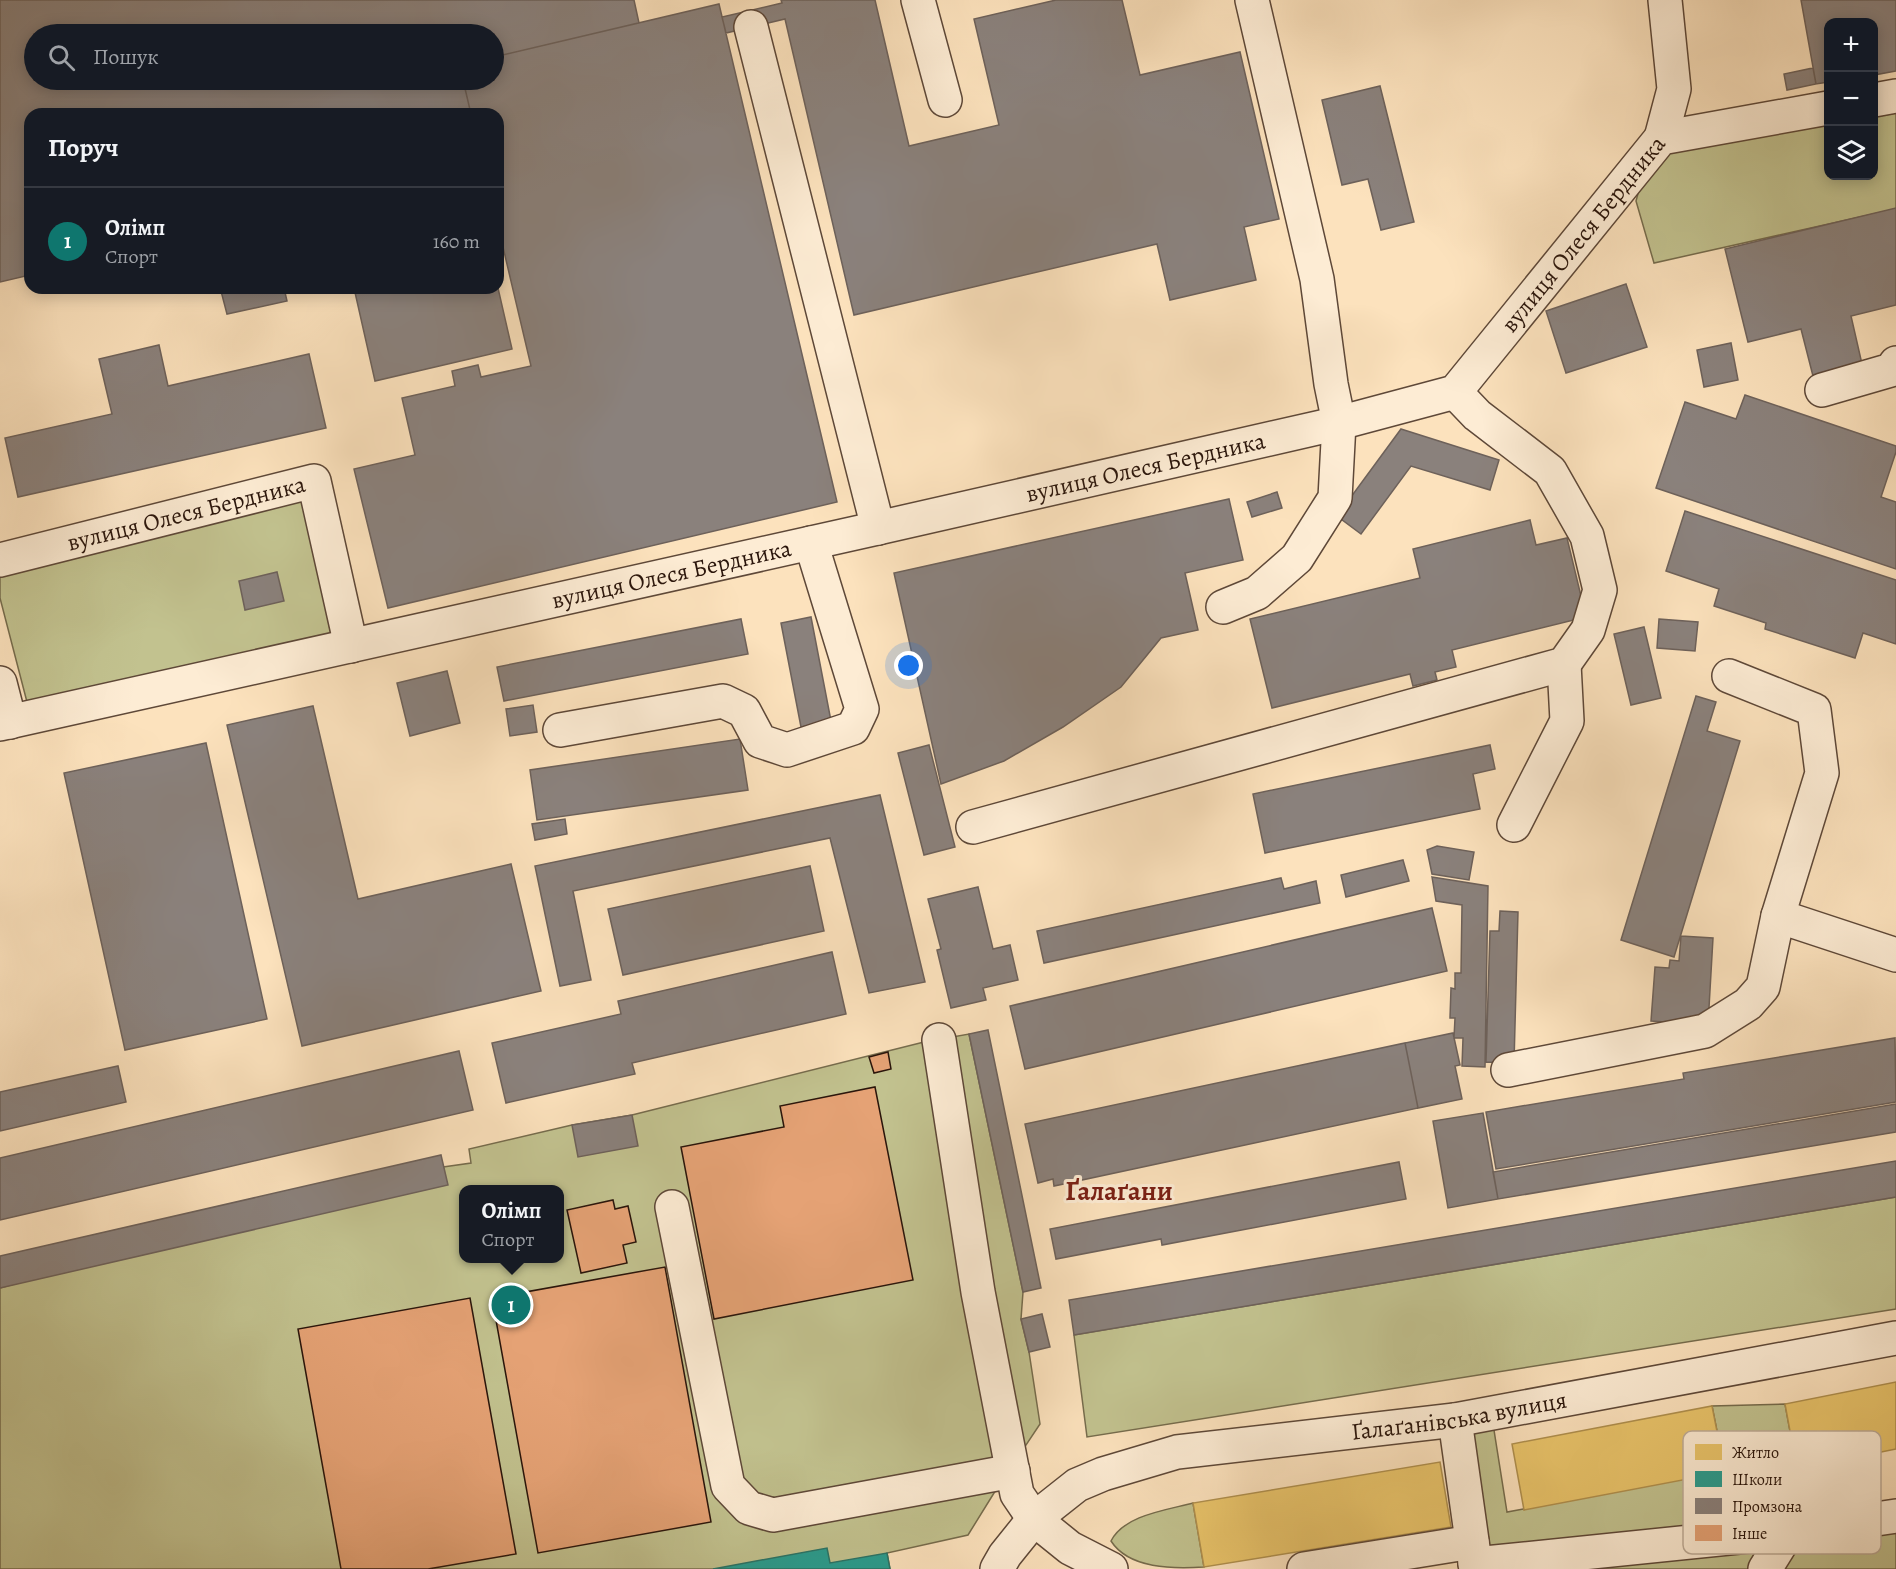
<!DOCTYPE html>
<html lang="uk">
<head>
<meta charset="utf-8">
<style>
	:root { --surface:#171b24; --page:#20242c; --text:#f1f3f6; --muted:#9ea1a6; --line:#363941; --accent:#0f766e }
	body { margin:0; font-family:Alegreya,serif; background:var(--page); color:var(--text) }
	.controls { position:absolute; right:18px; top:18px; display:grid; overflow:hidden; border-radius:12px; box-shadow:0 3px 15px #0003 }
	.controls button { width:54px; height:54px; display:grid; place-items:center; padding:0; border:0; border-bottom:2px solid var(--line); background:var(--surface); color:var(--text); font:30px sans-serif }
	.you { position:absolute; left:909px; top:666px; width:21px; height:21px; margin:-15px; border:4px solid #fff; border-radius:50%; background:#1a73e8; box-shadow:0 0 0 9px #1a73e833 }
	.badge { display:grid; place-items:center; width:39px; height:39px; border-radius:50%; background:var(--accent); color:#fff; font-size:20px; font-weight:700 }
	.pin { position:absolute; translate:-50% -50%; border:3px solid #fff; box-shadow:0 2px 6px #0006 }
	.popup { position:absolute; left:459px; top:1185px; width:105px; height:78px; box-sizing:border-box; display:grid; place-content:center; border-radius:12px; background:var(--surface); filter:drop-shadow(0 2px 4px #0005); font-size:20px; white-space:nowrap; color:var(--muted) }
	.popup b { font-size:22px; color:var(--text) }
	.popup::after { content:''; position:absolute; left:50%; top:100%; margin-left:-12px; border:12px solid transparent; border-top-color:var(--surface) }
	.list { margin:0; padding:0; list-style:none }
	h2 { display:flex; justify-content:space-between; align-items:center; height:78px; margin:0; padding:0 24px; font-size:26px }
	h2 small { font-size:20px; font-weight:400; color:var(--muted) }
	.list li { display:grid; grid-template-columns:39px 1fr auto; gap:18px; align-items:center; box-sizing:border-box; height:108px; padding:0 24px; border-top:2px solid var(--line) }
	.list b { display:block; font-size:22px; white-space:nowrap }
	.list p { margin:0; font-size:20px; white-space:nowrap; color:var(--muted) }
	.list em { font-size:20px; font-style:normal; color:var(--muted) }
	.icon { flex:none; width:33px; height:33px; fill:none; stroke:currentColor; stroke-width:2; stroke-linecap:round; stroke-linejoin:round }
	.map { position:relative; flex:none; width:1896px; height:1569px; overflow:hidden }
	.search { position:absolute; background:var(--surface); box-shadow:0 3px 15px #0003; left:24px; top:24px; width:480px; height:66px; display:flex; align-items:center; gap:15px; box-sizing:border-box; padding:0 21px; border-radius:33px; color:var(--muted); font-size:22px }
	.panel { position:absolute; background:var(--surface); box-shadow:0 3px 15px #0003; left:24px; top:108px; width:480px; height:186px; border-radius:18px }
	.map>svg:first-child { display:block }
</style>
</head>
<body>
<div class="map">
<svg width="1896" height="1569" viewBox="0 0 1896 1569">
	<rect width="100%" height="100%" fill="#fce2bd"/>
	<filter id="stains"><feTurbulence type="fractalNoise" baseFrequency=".00333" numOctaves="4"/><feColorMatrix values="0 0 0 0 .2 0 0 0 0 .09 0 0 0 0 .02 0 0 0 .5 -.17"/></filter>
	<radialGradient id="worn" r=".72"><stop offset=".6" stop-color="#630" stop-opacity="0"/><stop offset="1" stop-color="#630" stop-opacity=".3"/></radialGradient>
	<path fill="#c2c28f" stroke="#766c4d" stroke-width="1.5" fill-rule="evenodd" d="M 1896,113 L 1896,209 L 1654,263 L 1636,201 L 1643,175 L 1663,153 L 1828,125 L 1828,176 L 1874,176 L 1874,117 Z
		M 304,500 L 331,634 L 27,702 L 0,598 L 0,574 Z
		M 969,1034 L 1023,1292 L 1021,1319 L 1029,1352 L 1040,1424 L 994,1493 L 968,1535 L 887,1553 L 890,1569 L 0,1569 L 0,1288 L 443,1167 L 471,1163 L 469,1149 L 572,1125 L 632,1115 L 924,1042 ZM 463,1190 L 559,1190 L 559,1258 L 463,1258 Z
		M 1896,1197 L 1896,1309 L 1087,1437 L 1074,1335 Z
		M 1785,1404 L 1797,1469 L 1742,1524 L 1484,1558 L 1468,1429 L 1493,1424 L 1507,1512 L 1725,1471 L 1712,1406 Z
		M 1193,1503 L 1204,1567 C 1173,1569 1129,1569 1111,1541 C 1124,1515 1167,1510 1193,1503 Z
		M 1896,1526 L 1896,1569 L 1777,1569 L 1795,1539 Z
		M 1768,1544 L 1751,1569 L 1516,1569 Z"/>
	<path fill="#e9c46a" stroke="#b0904e" stroke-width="1.5" d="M 1896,1382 L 1896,1449 L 1797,1469 L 1785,1404 Z
		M 1712,1406 L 1725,1472 L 1524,1510 L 1512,1444 Z
		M 1440,1462 L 1451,1527 L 1204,1567 L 1193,1503 Z"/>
	<path fill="#2a9d8f" stroke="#2a7467" stroke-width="1.5" d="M 827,1548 L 830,1563 L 887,1553 L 890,1569 L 713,1569 Z"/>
	<path fill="#8a817c" stroke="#6d615a" stroke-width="1.5" d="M 0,0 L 634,0 L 639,23 L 494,57 L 494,34 L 34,34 L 34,80 L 463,80 L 471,114 L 30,114 L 30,275 L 0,282 Z
		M 781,0 L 875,0 L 909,146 L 999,125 L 974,19 L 1056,0 L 1122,0 L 1140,75 L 1240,52 L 1279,219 L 1244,227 L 1256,280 L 1170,300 L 1157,244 L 854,315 L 785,19 L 726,33 L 722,17 L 782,3 Z
		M 1801,0 L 1896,0 L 1896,71 L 1874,75 L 1874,22 L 1828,22 L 1828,82 L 1816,84 Z
		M 719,4 L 837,502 L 388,608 L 354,469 L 415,455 L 402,398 L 455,386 L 452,371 L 478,365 L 481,377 L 531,366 L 498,226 L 498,114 L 471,114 L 463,80 L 494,80 L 494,57 Z
		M 1813,68 L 1816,84 L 1787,90 L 1784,74 Z
		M 1380,86 L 1414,222 L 1381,230 L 1368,179 L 1342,185 L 1322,100 Z
		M 1896,208 L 1896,305 L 1851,316 L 1862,364 L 1813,376 L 1801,329 L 1748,342 L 1725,249 Z
		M 1626,284 L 1647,347 L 1566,373 L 1546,311 Z
		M 210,288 L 284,288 L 287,301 L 227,314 L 221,291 L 211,293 Z
		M 354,288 L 498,288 L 512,349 L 375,381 Z
		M 1731,343 L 1738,380 L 1704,387 L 1697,350 Z
		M 159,345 L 168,386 L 309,354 L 326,428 L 18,497 L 5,438 L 112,414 L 99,359 Z
		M 1745,395 L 1896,446 L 1896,452 L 1881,497 L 1896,502 L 1896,569 L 1656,488 L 1685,402 L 1736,419 Z
		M 1401,429 L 1499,460 L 1490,490 L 1411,466 L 1361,534 L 1337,516 Z
		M 1277,492 L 1282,508 L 1252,517 L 1247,502 Z
		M 1229,499 L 1243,560 L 1185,573 L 1198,630 L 1161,638 L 1121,687 L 1063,727 L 1004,761 L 941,784 L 894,573 Z
		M 1685,511 L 1896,580 L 1896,644 L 1863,633 L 1855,658 L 1765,629 L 1766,623 L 1714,606 L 1719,589 L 1666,571 Z
		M 1530,520 L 1536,545 L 1567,538 L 1586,617 L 1452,650 L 1456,667 L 1435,672 L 1437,680 L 1413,686 L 1410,674 L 1272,708 L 1250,619 L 1420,578 L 1413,549 Z
		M 277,572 L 284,601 L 245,610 L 239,581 Z
		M 811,617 L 831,721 L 801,727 L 781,623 Z
		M 741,619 L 748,654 L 504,701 L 497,667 Z
		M 1659,619 L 1698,622 L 1695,651 L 1657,648 Z
		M 1644,627 L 1661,698 L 1631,705 L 1614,634 Z
		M 447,671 L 460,723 L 410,736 L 397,683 Z
		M 1696,696 L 1716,702 L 1707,731 L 1740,741 L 1674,957 L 1621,940 Z
		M 533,705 L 537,732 L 510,736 L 506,709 Z
		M 313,706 L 358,899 L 511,864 L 541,991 L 302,1046 L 227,725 Z
		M 740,739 L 748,790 L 537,820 L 530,770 Z
		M 206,743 L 267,1019 L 125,1050 L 64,773 Z
		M 929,745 L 955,847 L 924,855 L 898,753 Z
		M 1490,745 L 1495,769 L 1473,774 L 1480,809 L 1265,853 L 1253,794 Z
		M 880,795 L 925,982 L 869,993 L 830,838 L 573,891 L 591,980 L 560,986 L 535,866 Z
		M 565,819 L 567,834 L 535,840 L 532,824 Z
		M 1437,846 L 1474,852 L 1469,880 L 1432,874 L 1427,850 Z
		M 1403,860 L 1409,881 L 1346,897 L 1341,875 Z
		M 810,866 L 824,931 L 623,975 L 608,909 Z
		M 1432,877 L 1488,886 L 1485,1067 L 1462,1066 L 1463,1038 L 1454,1038 L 1455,1018 L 1450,1018 L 1451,988 L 1455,989 L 1455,973 L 1461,973 L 1462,905 L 1436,901 Z
		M 1281,878 L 1284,889 L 1316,881 L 1320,903 L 1044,963 L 1037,931 Z
		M 978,887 L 993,949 L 1010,945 L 1018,980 L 983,988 L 986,1000 L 951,1008 L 937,950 L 941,949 L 928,899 Z
		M 1432,908 L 1447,971 L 1025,1069 L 1010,1006 Z
		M 1500,911 L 1518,912 L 1514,1063 L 1486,1062 L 1490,931 L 1499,931 Z
		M 1681,936 L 1713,938 L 1708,1025 L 1651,1021 L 1655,967 L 1669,968 L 1670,960 L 1679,961 Z
		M 832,952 L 846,1014 L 632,1063 L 635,1074 L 506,1103 L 492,1043 L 621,1014 L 618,1001 Z
		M 988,1030 L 1041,1288 L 1023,1292 L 969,1034 Z
		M 1453,1033 L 1460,1065 L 1455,1066 L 1462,1099 L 1418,1108 L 1405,1043 Z
		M 1895,1038 L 1896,1102 L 1496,1169 L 1486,1112 L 1684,1079 L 1683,1073 Z
		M 1405,1043 L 1418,1108 L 1054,1186 L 1053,1179 L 1038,1183 L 1025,1124 Z
		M 459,1051 L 473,1110 L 0,1220 L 0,1158 Z
		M 118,1066 L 126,1102 L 0,1131 L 0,1092 Z
		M 1896,1104 L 1896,1132 L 1498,1199 L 1493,1172 Z
		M 1483,1113 L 1498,1199 L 1448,1208 L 1433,1121 Z
		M 632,1115 L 638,1146 L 578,1157 L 572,1125 Z
		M 441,1155 L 448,1185 L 0,1288 L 0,1256 Z
		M 1896,1161 L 1896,1197 L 1074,1335 L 1069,1300 Z
		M 1399,1162 L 1406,1199 L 1162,1245 L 1161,1239 L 1056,1259 L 1050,1229 Z
		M 1042,1314 L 1050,1347 L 1029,1352 L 1021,1319 Z"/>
	<path fill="#e5a275" stroke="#2a150b" stroke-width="1.5" d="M 888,1052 L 891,1069 L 874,1073 L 869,1057 Z
		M 875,1087 L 913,1280 L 714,1319 L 681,1147 L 784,1127 L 780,1106 Z
		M 613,1200 L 615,1209 L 628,1206 L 636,1242 L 623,1245 L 627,1263 L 581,1273 L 567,1210 Z
		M 665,1267 L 711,1522 L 538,1553 L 492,1298 Z
		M 470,1298 L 516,1554 L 428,1569 L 341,1569 L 298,1329 Z"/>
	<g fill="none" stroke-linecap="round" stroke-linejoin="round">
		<defs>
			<g id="minor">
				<path d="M 918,0 L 945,100"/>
				<path d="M 751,27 L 878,528"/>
				<path d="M 1874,100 L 1896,96"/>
				<path d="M 1661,138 L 1674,89 L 1665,0"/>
				<path d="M 1822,390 L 1891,370 L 1896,363"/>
				<path id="s1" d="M 0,560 L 314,481 L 351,646"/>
				<path d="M 1223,607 L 1257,593 L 1297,558 L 1335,498 L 1339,423 L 1331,384 L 1317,279 L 1252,0"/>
				<path d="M 0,683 L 10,722"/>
				<path id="s2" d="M 0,724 L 878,528 L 1339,423 L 1455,392 L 1661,138 L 1828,108"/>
				<path d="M 560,730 L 723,701 L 744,711 L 760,741 L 787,750 L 853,728 L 862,709 L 811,543"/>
				<path d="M 1514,825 L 1567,721 L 1564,664"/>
				<path d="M 973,827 L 1564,664 L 1588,630 L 1600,590 L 1587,536 L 1550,471 L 1477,415 L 1455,392"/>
				<path d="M 1778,916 L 1896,955"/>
				<path d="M 939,1040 L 978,1292 L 1017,1494 L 1034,1519 L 1070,1548 L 1111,1569"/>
				<path d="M 1508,1070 L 1705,1031 L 1748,1004 L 1763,987 L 1778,916 L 1822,773 L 1814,710 L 1729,676"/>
				<path d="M 672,1207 L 728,1486 L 749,1508 L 773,1515 L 1013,1471"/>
				<path d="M 1455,1420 L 1475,1562"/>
				<path d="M 1475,1564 L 1788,1532"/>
				<path id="s3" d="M 997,1569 L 1005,1555 L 1034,1519 L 1077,1485 L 1103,1474 L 1177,1452 L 1455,1420 L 1896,1338"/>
				<path d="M 1304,1569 L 1472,1542"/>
				<path d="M 1765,1569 L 1788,1532 L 1896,1516"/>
			</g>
		</defs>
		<use href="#minor" stroke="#5e4838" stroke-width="36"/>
		<use href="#minor" stroke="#fdecd4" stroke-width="33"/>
	</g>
	<g text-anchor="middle" stroke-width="6" stroke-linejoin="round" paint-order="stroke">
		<g font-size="24" fill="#2a150b" stroke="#fdecd4">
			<text dy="8" stroke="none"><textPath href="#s2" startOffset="1696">вулиця Олеся Бердника</textPath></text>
			<text dy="8" stroke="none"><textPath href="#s2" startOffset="1174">вулиця Олеся Бердника</textPath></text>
			<text dy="8" stroke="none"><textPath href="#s1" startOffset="192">вулиця Олеся Бердника</textPath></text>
			<text dy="8" stroke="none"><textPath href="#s2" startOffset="688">вулиця Олеся Бердника</textPath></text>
			<text dy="8" stroke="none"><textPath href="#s3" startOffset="507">Ґалаґанівська вулиця</textPath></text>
		</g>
		<g font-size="27" font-weight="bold" fill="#7a1f14" stroke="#fdecd4">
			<text x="1119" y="1200">Ґалаґани</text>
		</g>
	</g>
	<rect x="1683" y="1431" width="198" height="123" rx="9" fill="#fdecd4" stroke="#beac98" stroke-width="1.5"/>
	<rect x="1695" y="1444" width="27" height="16" fill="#e9c46a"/>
	<rect x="1695" y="1471" width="27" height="16" fill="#2a9d8f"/>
	<rect x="1695" y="1498" width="27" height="16" fill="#8a817c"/>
	<rect x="1695" y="1525" width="27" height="16" fill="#e5a275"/>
	<g font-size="16" fill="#2a150b">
		<text x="1732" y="1458">Житло</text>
		<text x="1732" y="1485">Школи</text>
		<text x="1732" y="1512">Промзона</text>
		<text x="1732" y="1539">Інше</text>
	</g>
	<rect width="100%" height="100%" filter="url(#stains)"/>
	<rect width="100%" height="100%" fill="url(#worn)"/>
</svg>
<div class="controls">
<button>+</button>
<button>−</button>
<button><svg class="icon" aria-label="layers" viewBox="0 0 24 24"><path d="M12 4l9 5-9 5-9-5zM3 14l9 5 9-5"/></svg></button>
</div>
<div class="you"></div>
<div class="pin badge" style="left:511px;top:1305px">1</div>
<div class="popup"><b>Олімп</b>Спорт</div>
<div class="search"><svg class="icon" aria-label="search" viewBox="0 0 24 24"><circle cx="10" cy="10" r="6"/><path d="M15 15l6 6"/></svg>Пошук</div>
<section class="panel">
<h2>Поруч<small></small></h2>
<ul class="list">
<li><span class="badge">1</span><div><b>Олімп</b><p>Спорт</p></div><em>160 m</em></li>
</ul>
</section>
</div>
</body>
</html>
